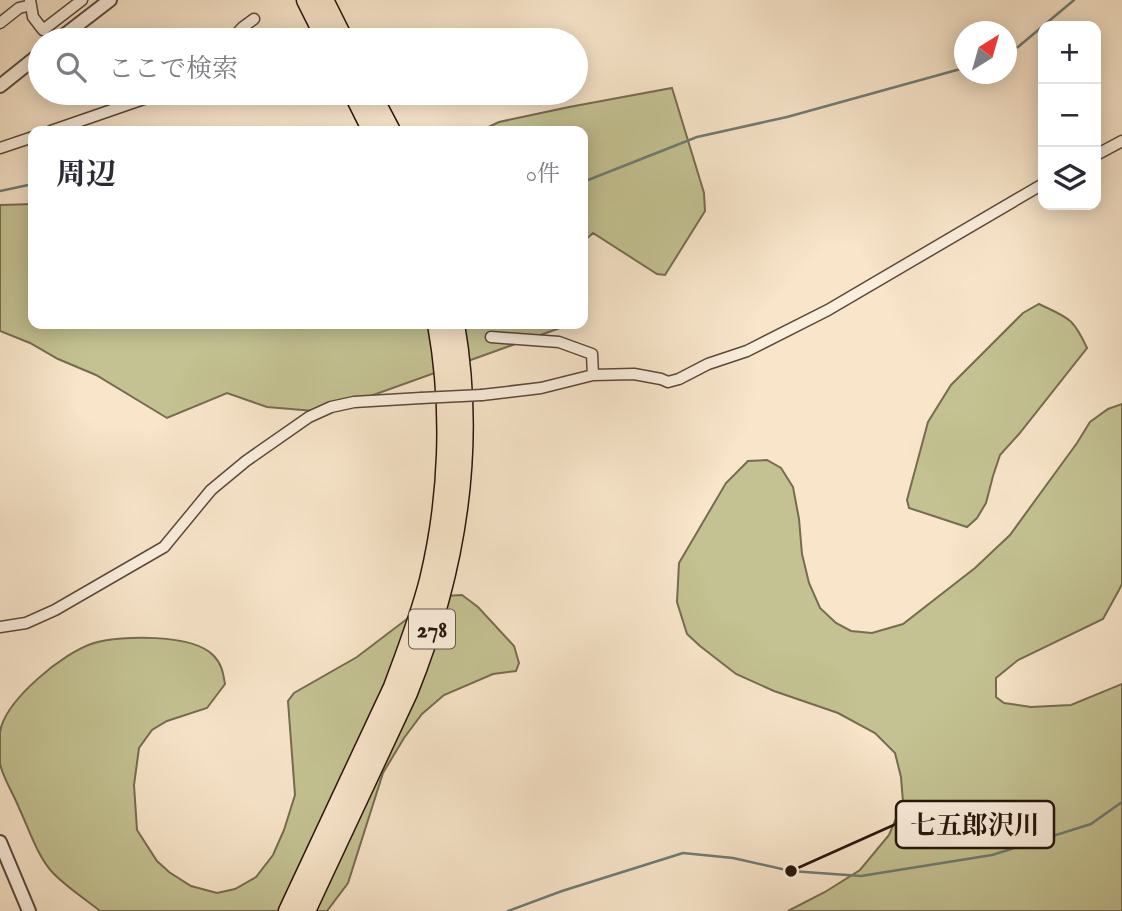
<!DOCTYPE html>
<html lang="ja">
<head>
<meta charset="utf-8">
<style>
	:root { --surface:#fff; --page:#f2f2f3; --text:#2b2b33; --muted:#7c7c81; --line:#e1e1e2 }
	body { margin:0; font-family:"IM FELL English","Noto Serif JP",serif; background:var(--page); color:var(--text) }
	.controls { position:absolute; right:21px; top:21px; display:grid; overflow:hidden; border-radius:14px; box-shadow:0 4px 18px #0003 }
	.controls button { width:63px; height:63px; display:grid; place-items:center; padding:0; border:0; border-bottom:2px solid var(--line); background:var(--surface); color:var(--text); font:35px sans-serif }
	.compass { position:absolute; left:954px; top:21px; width:63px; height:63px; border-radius:50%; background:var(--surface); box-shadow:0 4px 18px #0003; rotate:37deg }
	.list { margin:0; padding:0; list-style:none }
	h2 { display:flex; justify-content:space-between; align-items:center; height:91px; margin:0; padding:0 28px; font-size:30px }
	h2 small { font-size:23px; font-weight:400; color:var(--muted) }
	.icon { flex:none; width:38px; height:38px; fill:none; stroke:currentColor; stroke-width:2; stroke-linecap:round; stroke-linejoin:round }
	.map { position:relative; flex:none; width:1122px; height:911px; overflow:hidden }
	.search { position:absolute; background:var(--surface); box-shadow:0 4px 18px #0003; left:28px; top:28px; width:560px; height:77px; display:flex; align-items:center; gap:18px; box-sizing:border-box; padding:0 24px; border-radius:38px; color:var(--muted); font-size:26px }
	.panel { position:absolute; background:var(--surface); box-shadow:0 4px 18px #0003; left:28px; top:126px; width:560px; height:203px; border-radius:14px }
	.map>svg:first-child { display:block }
</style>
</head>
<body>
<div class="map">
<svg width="1122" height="911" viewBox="0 0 1122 911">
	<rect width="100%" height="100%" fill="#f8e5ca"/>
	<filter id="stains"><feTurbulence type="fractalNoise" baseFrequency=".00286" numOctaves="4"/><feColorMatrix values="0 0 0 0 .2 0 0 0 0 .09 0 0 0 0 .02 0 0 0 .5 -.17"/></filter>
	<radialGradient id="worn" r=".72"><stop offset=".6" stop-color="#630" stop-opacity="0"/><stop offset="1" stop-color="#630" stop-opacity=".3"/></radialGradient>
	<path fill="#c4c292" stroke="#766c50" stroke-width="2" d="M 672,88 L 704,193 L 705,211 L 665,275 L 657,274 L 593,233 L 583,242 L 583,131 L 480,131 L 499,122 L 569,107 Z
		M 33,204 L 33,324 L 571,324 L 326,412 L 267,407 L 227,393 L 167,418 L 96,375 L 58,359 L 30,343 L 0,331 L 0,205 Z
		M 1039,304 C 1068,318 1073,317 1087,348 L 1019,434 L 1000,455 L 993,476 L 986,503 L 977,518 L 967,527 L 909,508 L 907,500 L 928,422 L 951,385 L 1023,313 Z
		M 1122,404 L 1122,584 L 1119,590 L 1103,619 L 1018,660 L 996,678 L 996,697 L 1004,703 L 1031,707 L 1071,705 L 1122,684 L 1122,911 L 788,911 L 825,892 L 860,870 L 889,835 L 903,802 L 901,777 L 895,753 L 875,733 L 838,713 L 774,691 L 736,674 L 700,646 L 687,634 L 677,602 L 679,563 L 726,483 L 748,461 L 767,460 L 781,468 L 793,487 L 799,519 L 802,554 L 809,583 L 820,608 L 836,623 L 851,631 L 872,633 L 903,624 L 975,568 L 1010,535 L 1077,443 L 1090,422 L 1108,409 Z
		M 462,595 L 478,607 L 514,646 L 519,663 L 516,671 L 493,674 L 444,695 L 422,714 L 404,738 L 383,773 L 348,883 L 327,911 L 100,911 C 85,899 68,888 54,874 C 38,858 29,829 19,808 C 14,795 3,778 0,764 C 0,755 0,741 0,732 C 5,700 64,652 94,643 C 122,635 192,634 213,655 C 222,664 223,673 225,684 L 207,708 L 167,721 L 152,730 L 139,748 L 134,785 L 137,830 L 157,861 L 169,872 L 191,886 L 217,893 L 235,889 L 256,877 L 273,855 L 284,830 L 295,795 L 288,701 L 294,693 L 357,657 L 420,609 L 443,596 Z"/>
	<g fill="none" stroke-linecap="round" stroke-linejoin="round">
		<path stroke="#6e7b74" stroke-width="2.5" d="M 1006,51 L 1018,47 L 1074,0
			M 583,182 L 697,137 L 787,117 L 964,68
			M 0,191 L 33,184
			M 508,911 L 562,891 L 683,853 L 733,858 L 791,871 L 861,876 L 992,855 L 1091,824 L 1122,802"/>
		<defs>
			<path id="minor" d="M 30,0 L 33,17 L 43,30 L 82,0
				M 0,23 L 19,8 L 31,5
				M 231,40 L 243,27 L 254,19
				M 51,131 L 161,93
				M 0,148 L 33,137
				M 1096,155 L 1122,141
				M 491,337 L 559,342 L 592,354 L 593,375
				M 482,395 L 541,388 L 593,375 L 634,374 L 661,379 L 668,382 L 679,379 L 708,364 L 747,351 L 828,310 L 1043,184
				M 0,627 L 26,623 L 55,610 L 164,547 L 211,490 L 246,461 L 309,417 L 331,407 L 354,402 L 421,398"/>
			<path id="tertiary" d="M 58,40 L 110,0
				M 0,86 L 40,54
				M 0,842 L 29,911"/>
			<path id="motorway" d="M 306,0 L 326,40
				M 324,0 L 344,40
				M 353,93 L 372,131
				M 371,93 L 391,131
				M 288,911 L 393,687 C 406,652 420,616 429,580 C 449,497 452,408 437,324
				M 306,911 L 408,693 C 456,574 477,451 455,324"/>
		</defs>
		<use href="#minor" stroke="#5c493c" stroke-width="13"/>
		<use href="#tertiary" stroke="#5c493c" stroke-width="16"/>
		<use href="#motorway" stroke="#28150d" stroke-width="21"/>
		<use href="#minor" stroke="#faeedd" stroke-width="10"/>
		<use href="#tertiary" stroke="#faeedd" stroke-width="12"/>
		<use href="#motorway" stroke="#f8e5ca" stroke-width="18"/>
		<defs>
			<path id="minor-bridge" d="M 421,398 L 482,395"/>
		</defs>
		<use href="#minor-bridge" stroke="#5c493c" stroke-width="13" stroke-linecap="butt"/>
		<use href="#minor-bridge" stroke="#faeedd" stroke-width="10"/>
	</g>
	<g text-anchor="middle" stroke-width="7" stroke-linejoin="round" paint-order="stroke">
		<rect fill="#faeedd" stroke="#67564b" stroke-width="2" x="409" y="609.5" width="46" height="39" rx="5"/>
		<g font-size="23" font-weight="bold" fill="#28150d">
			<text x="432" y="637">278</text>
		</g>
	</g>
	<path fill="none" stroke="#28150d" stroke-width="2.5" d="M791 871L896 824"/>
	<circle fill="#28150d" stroke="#faeedd" stroke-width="2.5" cx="791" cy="871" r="7"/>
	<rect fill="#faeedd" stroke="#28150d" stroke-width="2.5" x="896" y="801" width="158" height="47" rx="7"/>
	<g font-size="26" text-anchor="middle" font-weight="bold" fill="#28150d">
		<text x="975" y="834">七五郎沢川</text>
	</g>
	<rect width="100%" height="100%" filter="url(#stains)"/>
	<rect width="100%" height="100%" fill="url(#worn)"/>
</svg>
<div class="controls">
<button>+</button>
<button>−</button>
<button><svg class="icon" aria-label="layers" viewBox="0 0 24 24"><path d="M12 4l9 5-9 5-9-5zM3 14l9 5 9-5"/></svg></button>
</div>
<svg class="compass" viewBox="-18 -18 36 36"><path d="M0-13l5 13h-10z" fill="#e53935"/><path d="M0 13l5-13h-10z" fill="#7c7c81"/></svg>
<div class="search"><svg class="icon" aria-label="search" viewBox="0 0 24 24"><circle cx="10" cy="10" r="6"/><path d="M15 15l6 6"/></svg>ここで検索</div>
<section class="panel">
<h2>周辺<small>0件</small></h2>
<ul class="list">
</ul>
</section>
</div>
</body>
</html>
